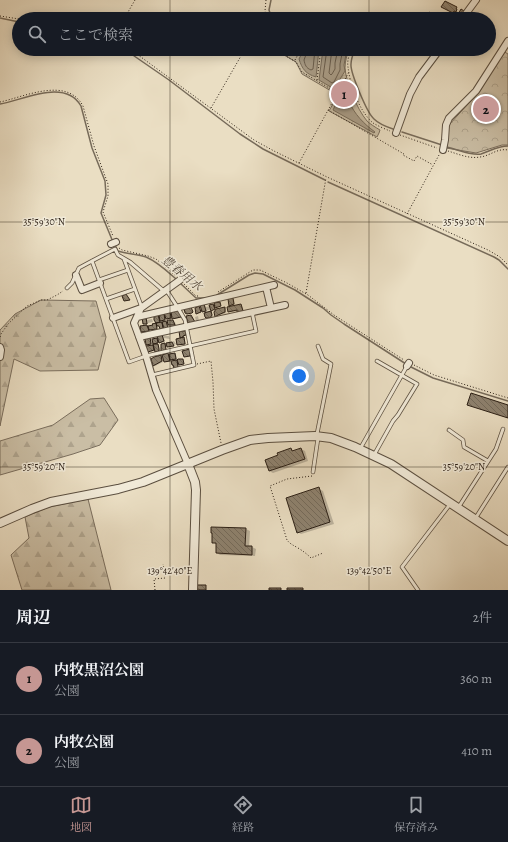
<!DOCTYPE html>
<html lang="ja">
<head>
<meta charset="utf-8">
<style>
	:root { --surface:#171b24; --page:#20242c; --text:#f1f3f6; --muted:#9ea1a6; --line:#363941; --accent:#c59692 }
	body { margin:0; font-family:Alegreya,"Noto Serif JP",serif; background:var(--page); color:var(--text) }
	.you { position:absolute; left:299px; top:376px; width:14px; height:14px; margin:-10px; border:3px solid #fff; border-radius:50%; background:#1a73e8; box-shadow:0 0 0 6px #1a73e833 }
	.badge { display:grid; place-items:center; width:26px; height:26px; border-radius:50%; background:var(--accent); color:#111; font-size:13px; font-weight:700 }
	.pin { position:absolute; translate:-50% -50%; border:2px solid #fff; box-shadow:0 1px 4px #0006 }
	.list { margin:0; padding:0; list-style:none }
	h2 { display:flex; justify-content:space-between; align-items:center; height:52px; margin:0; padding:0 16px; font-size:17px }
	h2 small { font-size:13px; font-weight:400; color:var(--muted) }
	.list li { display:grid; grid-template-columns:26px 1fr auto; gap:12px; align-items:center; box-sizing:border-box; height:72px; padding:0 16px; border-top:1px solid var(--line) }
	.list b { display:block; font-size:15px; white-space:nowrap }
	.list p { margin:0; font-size:13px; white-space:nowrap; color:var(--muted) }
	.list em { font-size:13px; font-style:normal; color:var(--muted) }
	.icon { flex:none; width:22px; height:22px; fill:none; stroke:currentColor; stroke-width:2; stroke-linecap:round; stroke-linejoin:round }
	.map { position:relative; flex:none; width:508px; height:590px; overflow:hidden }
	.search { position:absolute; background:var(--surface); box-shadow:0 2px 10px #0003; left:12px; right:12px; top:12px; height:44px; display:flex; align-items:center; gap:10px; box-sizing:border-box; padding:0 14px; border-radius:22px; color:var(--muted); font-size:15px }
	.sheet { height:196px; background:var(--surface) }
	nav { display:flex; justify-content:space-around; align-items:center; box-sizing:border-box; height:56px; border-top:1px solid var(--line); background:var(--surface); font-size:11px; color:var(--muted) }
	nav a { display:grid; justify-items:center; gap:2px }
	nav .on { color:var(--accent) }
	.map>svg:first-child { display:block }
</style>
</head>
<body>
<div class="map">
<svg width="508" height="590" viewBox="0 0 508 590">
	<defs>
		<pattern id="forest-firs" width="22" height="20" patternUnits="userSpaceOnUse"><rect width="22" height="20" fill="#cabea5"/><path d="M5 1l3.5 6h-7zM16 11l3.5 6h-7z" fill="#aea38d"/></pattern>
		<pattern id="park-crowns" width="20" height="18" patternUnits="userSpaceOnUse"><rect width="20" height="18" fill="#cabea5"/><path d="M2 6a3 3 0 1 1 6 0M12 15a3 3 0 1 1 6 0" fill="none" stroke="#aea38d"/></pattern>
		<pattern id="building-back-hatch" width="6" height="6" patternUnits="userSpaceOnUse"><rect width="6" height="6" fill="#8e826f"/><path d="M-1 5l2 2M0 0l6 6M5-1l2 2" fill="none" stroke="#746a5a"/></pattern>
	</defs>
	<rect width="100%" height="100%" fill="#eadec3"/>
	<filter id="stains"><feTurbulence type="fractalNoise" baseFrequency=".005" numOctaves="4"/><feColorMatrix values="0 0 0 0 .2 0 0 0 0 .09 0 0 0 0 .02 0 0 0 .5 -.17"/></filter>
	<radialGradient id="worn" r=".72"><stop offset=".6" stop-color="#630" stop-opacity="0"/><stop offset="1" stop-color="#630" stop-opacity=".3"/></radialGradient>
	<path fill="url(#forest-firs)" stroke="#7a6e5d" d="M 41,300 L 96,301 L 106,337 L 98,370 L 40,371 L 14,359 L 0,426 L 0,330 L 15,314 Z
		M 104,398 L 118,420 L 100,445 L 73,454 L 0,475 L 0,441 L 53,425 L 90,399 Z
		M 88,499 L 111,590 L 22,590 L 11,555 L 29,538 L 25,517 L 49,507 Z"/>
	<path fill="url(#park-crowns)" stroke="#7a6e5d" d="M 274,49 L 349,49 C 347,55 345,61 345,68 C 346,83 357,109 367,121 C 370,124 375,127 380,130 L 379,133 L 377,137 L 329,111 L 338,95 L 302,74 L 296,62 Z
		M 503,51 L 508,54 L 508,145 L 502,145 L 476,153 L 446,148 L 447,127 L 480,91 Z"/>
	<path fill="#a99d88" stroke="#776b5a" d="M 304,49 L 319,49 L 316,77 C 306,74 302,69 299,59 Z
		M 323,49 L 347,49 L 344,65 L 345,71 L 334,89 L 319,80 Z
		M 345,85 C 347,91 348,96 349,101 C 354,114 364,124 375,132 L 374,133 L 333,110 Z"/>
	<path fill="#0003" d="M 429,13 L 434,16 L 433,19 L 425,19 Z
		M 232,299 L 234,300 L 235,306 L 241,305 L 242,306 L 244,311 L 240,312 L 238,311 L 231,312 L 229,311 L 233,307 L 230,305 Z
		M 220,303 L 221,306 L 214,308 L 215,309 L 212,310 L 207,310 L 208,313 L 211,312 L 212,313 L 213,316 L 212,318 L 209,319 L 206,317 L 205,312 L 202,312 L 204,305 L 206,307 Z
		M 224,308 L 226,309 L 226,313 L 220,315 L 217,317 L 216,317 L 215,312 Z
		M 178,310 L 182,317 L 175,319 L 172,317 L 172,319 L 168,319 L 167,315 L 170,312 L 172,314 Z
		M 164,315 L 165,316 L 166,321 L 164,321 L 169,324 L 173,321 L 175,322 L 176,325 L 170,326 L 167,324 L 168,328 L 162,329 L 160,325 L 157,326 L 158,328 L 149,329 L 150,331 L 144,333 L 142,332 L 147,326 L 149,327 L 156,324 L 158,326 L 160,323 L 157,322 L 155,316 Z
		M 198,316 L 199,321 L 196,321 L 195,317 Z
		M 146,318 L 147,320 L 152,319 L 153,322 L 148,323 L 148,324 L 145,324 L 144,323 Z
		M 180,332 L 187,333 L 187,335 L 184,336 L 186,344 L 180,345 L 178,345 L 181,339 Z
		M 162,336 L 169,336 L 170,339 L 164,338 L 165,342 L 161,343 L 157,341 L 155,343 L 159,345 L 160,352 L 157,352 L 156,350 L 151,352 L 149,351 L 148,347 L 146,347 L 150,346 L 147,344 L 150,338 L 151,340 L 157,339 L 159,340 L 158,337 Z
		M 174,341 L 176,344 L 174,345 L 174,346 L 168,347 L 166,346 L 167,351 L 163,351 L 162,350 L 165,344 L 168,346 L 167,343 Z
		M 175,354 L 176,355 L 178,361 L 183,361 L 184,364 L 179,365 L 179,368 L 177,369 L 172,365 L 174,361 L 170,359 L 171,361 L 166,362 L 163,360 L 163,362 L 155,366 L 154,365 L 161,356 L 163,358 L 168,355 L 169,355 Z
		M 291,449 L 295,451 L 301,449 L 305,451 L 308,461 L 273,473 L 269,471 Z
		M 319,489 L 323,491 L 334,524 L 301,534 L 298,532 Z
		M 246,529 L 250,531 L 249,547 L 252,547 L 256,549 L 255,556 L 220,555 L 217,553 L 217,545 L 213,542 L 213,533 Z"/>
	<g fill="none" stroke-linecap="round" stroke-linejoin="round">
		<path stroke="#6a5e4e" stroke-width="1" d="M 308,49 L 307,52 L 304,60 C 305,65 306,68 311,70 L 313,69 L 315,49
			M 327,49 L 323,77 L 332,83 L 334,82 L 340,70 L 340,64 L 343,49
			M 332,49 L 329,73 L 331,75 L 332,74 L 335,69 L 335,63 L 338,49"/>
		<path stroke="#776b5a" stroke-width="1.5" d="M 271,0 L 269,10 L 272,19
			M 0,18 L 19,22
			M 325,19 C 338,10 336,11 350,19
			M 124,49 L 169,80 L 240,134 L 263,149 L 325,180
			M 355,49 C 353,54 351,59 351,64 C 350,72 367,113 374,119 C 379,124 387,127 393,129
			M 0,104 C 24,100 65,78 81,106 L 92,148 L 105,181 L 106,195 L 101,213 L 113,242
			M 402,132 L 442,145
			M 447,147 C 456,149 472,156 481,154 C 490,151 498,146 508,146
			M 328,182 L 494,257 L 499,260 L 508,269
			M 115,245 L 118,251 C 127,254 137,254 146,257 C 158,262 167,271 177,280
			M 180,283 L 196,298 L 208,298
			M 217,295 L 249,275 L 255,273 L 263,274 L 295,290 L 323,308 L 331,315 L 344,324 L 406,364
			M 409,366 L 433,378 L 508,401"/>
	</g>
	<path fill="url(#building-back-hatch)" stroke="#2b1f15" d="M 445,1 L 457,7 L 456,9 L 457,9 L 456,12 L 454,11 L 453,13 L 441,7 Z
		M 461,9 L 464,11 L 460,19 L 457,19 L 456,18 Z
		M 429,12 L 432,14 L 430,19 L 424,19 Z
		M 126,294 L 130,300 L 124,301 L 122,296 Z
		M 231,298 L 233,298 L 234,304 L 229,306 L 228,299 Z
		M 220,302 L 221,306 L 215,308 L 214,303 Z
		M 204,304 L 206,311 L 202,312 L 200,305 Z
		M 213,304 L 215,309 L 211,311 L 209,305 Z
		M 241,304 L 243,311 L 237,312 L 237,310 L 228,312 L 227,307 Z
		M 199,306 L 201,312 L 196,314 L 195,308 Z
		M 191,307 L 193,312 L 192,313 L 187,314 L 185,313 L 184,308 Z
		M 225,307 L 225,312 L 218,315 L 215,317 L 214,312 L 216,309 Z
		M 179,310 L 181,317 L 172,319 L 171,311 Z
		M 170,311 L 171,318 L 166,319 L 164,313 Z
		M 211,311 L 212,315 L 210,318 L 206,318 L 205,317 L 204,313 Z
		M 164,314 L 165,320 L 160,321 L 159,315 Z
		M 154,315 L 158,315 L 160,322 L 156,323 L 154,320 Z
		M 191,315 L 195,322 L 188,323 L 186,316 Z
		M 142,317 L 146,317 L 147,324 L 143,324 Z
		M 167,320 L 173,320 L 175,325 L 168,325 Z
		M 166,321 L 168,328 L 164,329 L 162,322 Z
		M 162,322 L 163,329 L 160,329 L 159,326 L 157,326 L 156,323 Z
		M 156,323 L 157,329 L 149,330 L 148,326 L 153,325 L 152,324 Z
		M 147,325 L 149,331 L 141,332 L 140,326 Z
		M 179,331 L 186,331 L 186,335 L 183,336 L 183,337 L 180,338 Z
		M 162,335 L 164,341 L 159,343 L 157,336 Z
		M 150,337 L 151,344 L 146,345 L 145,339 Z
		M 184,337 L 185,344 L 177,345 L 176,339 Z
		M 157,338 L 158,343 L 153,344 L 152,339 Z
		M 172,342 L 174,346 L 167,347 L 166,343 Z
		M 165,343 L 166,350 L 161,351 L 161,344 Z
		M 153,344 L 158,344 L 159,349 L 159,351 L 155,352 Z
		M 153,345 L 154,350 L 148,352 L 146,346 Z
		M 190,349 L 190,356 L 184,357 L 182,351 Z
		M 168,353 L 170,361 L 164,362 L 162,355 Z
		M 175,353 L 176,359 L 170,360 L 169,354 Z
		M 161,355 L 162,361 L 153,366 L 151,359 L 154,357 Z
		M 178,359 L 183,359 L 184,364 L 179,365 L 177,360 Z
		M 177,360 L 178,367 L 174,369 L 173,365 L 172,365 L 171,361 Z
		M 471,393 L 508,405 L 508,418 L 467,405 Z
		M 291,448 L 292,451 L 301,448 L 305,459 L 269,471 L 265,460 L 278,455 L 277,453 Z
		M 319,487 L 330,522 L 297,533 L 286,498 Z
		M 211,527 L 246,528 L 245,546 L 252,546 L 252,555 L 216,553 L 216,543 L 212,543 L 212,533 L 211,533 Z
		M 196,585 L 206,585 L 206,590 L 196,590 Z
		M 269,588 L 281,588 L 281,590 L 269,590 Z
		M 287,588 L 303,588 L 303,590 L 287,590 Z"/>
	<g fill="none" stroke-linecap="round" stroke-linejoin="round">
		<defs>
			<path id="service" d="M 124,259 L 142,308
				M 92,261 L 129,362 L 146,356 L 256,331 L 252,312
				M 99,280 L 128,270
				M 67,288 L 72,283 L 79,268 L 92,261 L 115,249 L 118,255 L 130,262 L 165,292
				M 106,299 L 135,289
				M 152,375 L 194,365 L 185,320 L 178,308 L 167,291
				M 449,430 L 463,440 L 464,447 L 488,461
				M 317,434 L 331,364 L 323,359 L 318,346
				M 360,449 L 407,366
				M 374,455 L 393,421 L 398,415 L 417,384 L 377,361
				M 313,472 L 318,438
				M 458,508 L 496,449 L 503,429
				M 475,519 L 508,467
				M 418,590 L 402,567 L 451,503"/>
			<path id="minor" d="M 462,19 L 476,0
				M 396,133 L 410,94 L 419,77 L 440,49
				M 443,150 L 445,140 L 446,125 L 449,118 L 476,91 L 508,41
				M 111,244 L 116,242
				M 76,275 L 82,290 L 100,283
				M 180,280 L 141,308 L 134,323 L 146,356 L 156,390 L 188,464
				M 266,287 L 271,308
				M 137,317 L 274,285
				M 113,318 L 141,308
				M 139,337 L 285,305
				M 0,347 L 1,350 L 0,357
				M 407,366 L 409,363"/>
			<path id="tertiary" d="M 188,464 L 195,482 L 196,490 L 193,590
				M 0,523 L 32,509 L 51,502 L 118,489 L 143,482 L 222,450 L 250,440 L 268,438 L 315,436 L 331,438 L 355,447 L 391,464 L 508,541"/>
		</defs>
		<use href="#service" stroke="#5b4f40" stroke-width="4.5"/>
		<use href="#minor" stroke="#5b4f40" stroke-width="8"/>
		<use href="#tertiary" stroke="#5b4f40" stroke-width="10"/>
		<path stroke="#2b1f15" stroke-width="1" stroke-dasharray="1 2" stroke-linecap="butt" d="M 266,0 L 265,11 L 269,19
			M 0,16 L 19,19
			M 124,19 L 135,0
			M 261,19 L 265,11
			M 331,19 C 337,16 340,16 345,19
			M 130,49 L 254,140 L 274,151 L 327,177 L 488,250 L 500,257 L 508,265
			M 274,49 L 296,62 L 302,72 L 336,92
			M 351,49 C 349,55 347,61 348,67 C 350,85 359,111 373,123 C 378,126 385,129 390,131
			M 295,60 L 301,49
			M 317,80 L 321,49
			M 0,102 C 24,97 67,76 83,106 L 94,146 L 108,184 L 108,196 L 103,212 L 113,236
			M 211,108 L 245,49
			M 328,110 L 404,154 L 403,155 L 414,161 L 417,156 L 433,165
			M 400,135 L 437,148
			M 448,151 C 458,154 469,159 480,157 C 490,156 497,148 508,150
			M 299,163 L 349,72
			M 407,214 L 439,155
			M 119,248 L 122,250 L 148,256 L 156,259 L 176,276
			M 184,284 L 196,296 L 200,296
			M 218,292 L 253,270 L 260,270 L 287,283 L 308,295 L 334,315 L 404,360
			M 306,293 L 326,178
			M 0,337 L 1,334 L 8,324 L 27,306 L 41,300 L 47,300 L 57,295 L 63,291
			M 197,364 L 211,361 L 213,382 L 214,409 L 221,443
			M 414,365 L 434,375 L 508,398
			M 312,476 L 287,479 L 270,486 L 287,540 C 290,544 293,545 298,548 C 303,551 307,554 311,558 L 323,553
			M 155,590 L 154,579 L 165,578 L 163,564"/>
		<use href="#service" stroke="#f1ead8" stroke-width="3"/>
		<use href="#minor" stroke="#f1ead8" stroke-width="6"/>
		<use href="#tertiary" stroke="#f1ead8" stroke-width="8"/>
	</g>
	<path fill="none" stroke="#2b1f15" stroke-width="1" stroke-opacity="0.45" d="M 170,0 L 170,19M 369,0 L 369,19M 170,49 L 170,590M 369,49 L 369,590M 0,222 L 508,222M 0,467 L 508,467"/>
	<g text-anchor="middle" stroke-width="3" stroke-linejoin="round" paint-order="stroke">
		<g font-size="12" font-style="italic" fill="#574b3d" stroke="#f1ead8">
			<text transform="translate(182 273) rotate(39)" y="4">豊春用水</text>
		</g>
	</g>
	<g font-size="10" text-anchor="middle" fill="#2b1f15" stroke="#f1ead8" stroke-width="3" stroke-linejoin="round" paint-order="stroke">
		<text x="44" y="225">35°59'30"N</text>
		<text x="464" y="225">35°59'30"N</text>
		<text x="44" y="470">35°59'20"N</text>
		<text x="464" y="470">35°59'20"N</text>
		<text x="170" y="574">139°42'40"E</text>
		<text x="369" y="574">139°42'50"E</text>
	</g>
	<rect width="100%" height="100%" filter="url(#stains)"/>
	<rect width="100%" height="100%" fill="url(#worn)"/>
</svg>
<div class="you"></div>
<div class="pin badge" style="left:344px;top:94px">1</div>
<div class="pin badge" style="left:486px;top:109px">2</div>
<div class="search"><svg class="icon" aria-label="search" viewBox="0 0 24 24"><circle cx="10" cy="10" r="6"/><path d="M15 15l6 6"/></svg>ここで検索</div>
</div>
<section class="sheet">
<h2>周辺<small>2件</small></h2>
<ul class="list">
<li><span class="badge">1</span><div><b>内牧黒沼公園</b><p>公園</p></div><em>360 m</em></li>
<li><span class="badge">2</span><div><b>内牧公園</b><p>公園</p></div><em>410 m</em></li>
</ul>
</section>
<nav>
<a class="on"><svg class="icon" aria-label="map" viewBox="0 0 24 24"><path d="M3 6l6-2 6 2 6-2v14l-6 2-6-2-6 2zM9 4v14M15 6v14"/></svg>地図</a>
<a><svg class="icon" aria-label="directions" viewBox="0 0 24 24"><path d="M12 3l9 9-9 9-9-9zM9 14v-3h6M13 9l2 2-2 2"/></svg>経路</a>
<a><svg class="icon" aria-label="saved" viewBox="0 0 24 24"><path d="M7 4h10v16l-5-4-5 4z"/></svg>保存済み</a>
</nav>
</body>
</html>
